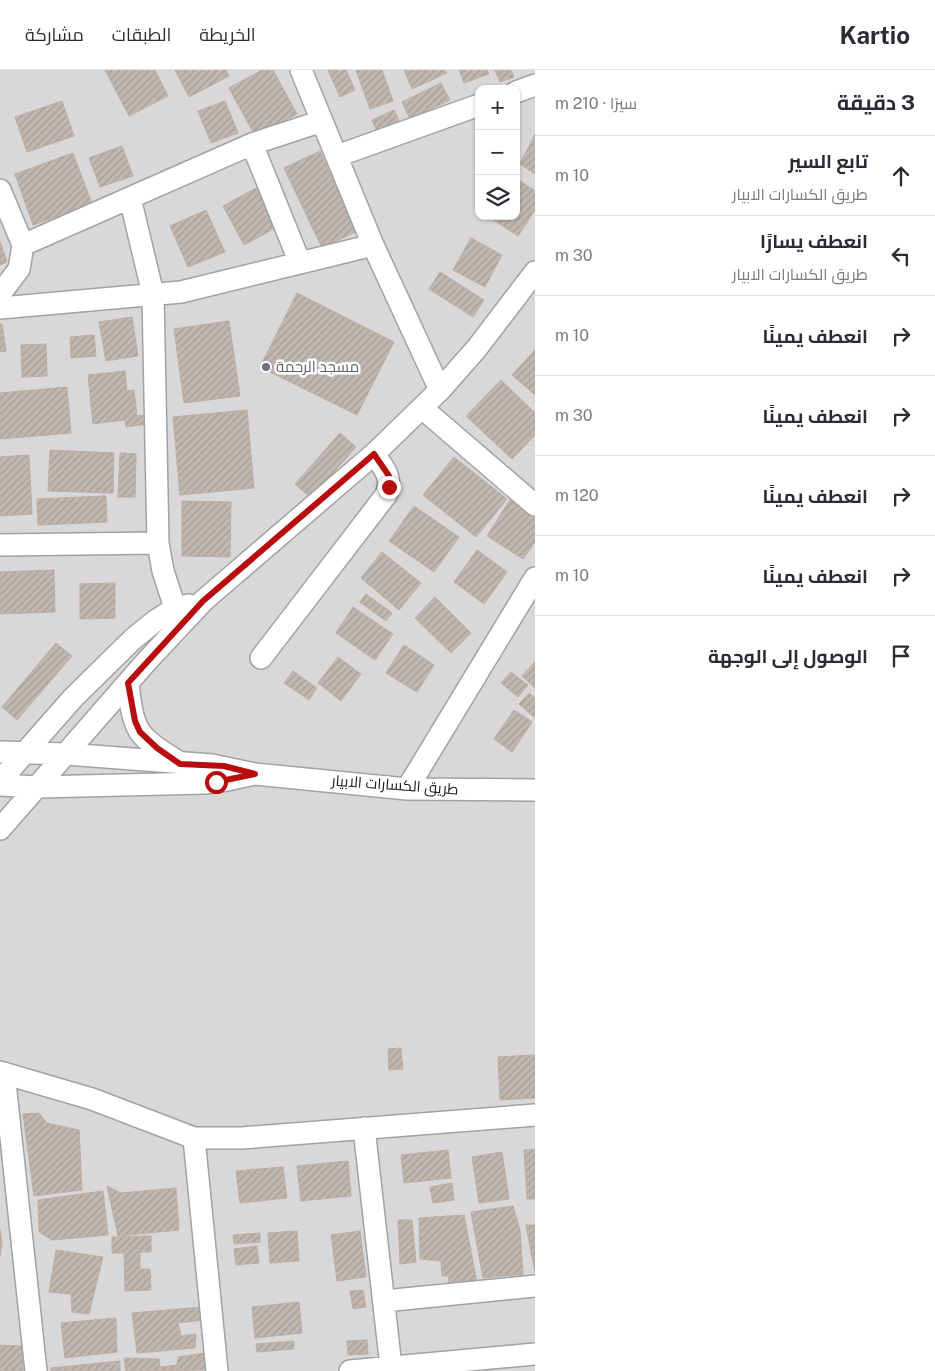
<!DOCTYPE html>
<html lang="ar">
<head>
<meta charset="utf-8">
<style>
	:root { --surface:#fff; --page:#f2f2f3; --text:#2b2b33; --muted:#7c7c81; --line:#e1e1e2 }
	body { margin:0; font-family:"Public Sans",Cairo,sans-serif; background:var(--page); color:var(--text); direction:rtl }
	.controls { position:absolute; right:15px; top:15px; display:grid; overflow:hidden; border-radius:10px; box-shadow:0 1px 4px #0004 }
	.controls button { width:45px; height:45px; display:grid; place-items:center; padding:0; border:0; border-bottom:1px solid var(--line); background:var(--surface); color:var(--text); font:25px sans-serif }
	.stop { position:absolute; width:15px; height:15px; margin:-11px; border:4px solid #b90c0e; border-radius:50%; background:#fff }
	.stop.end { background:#b90c0e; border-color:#fff; box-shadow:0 1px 5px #0008 }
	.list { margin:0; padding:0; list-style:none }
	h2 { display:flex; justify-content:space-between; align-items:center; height:65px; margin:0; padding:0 20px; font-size:21px }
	h2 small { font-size:16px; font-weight:400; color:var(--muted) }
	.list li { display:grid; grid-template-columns:32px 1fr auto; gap:15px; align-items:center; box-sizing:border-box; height:80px; padding:0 20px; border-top:1px solid var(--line) }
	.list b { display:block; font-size:19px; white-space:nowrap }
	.list p { margin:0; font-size:16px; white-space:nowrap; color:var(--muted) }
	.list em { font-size:16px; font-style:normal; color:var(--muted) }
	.icon { flex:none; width:28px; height:28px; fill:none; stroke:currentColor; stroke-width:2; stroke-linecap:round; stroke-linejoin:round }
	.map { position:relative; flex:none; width:535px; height:1301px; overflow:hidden; direction:ltr }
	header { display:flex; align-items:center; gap:30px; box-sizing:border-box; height:70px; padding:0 25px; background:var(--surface); border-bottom:1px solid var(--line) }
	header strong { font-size:24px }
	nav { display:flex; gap:28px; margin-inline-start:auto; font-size:18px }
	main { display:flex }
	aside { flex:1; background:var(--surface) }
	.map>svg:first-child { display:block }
</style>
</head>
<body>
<header>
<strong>Kartio</strong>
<nav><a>الخريطة</a><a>الطبقات</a><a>مشاركة</a></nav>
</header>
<main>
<aside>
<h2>3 دقيقة<small>سيرًا · 210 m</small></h2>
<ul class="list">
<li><svg class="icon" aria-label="ahead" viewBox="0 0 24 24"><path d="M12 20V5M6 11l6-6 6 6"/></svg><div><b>تابع السير</b><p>طريق الكسارات الابيار</p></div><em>10 m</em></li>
<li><svg class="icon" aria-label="left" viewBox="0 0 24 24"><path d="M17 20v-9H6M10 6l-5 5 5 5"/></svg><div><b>انعطف يسارًا</b><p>طريق الكسارات الابيار</p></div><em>30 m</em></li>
<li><svg class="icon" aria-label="right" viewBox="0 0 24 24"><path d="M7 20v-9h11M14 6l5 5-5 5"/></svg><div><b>انعطف يمينًا</b></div><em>10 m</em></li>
<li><svg class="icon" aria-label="right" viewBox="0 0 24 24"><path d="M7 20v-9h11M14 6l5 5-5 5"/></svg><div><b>انعطف يمينًا</b></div><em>30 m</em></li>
<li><svg class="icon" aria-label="right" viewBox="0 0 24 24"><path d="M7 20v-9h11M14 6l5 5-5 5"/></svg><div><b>انعطف يمينًا</b></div><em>120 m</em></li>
<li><svg class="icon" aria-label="right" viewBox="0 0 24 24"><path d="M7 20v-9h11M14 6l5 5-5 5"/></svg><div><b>انعطف يمينًا</b></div><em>10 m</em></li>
<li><svg class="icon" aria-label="arrive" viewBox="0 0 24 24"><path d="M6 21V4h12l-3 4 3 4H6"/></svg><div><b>الوصول إلى الوجهة</b></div></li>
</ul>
</aside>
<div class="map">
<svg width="535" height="1301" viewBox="0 0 535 1301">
	<defs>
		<pattern id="building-hatch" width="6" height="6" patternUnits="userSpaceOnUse" patternTransform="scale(1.25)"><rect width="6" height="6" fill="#c0b7b0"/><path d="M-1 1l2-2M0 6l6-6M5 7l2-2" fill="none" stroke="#a49d97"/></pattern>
	</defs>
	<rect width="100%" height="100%" fill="#ece8e0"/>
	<path fill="#d9d7d7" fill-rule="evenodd" d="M 0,0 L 535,0 L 535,1301 L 0,1301 ZM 479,19 L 516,19 L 516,146 L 479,146 Z"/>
	<path fill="url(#building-hatch)" stroke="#bcaea4" d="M 105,0 L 155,0 L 168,26 L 129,46 Z
		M 175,0 L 226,0 L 229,6 L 189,27 Z
		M 262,0 L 273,0 L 297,44 L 255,66 L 229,18 Z
		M 328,0 L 346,0 L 355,20 L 340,27 Z
		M 356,0 L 382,0 L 393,31 L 370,39 Z
		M 404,0 L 445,0 L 447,3 L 412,19 Z
		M 459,0 L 487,0 L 489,4 L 464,13 Z
		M 495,0 L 511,0 L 514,7 L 500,12 Z
		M 441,13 L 450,30 L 410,49 L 402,32 Z
		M 62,31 L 74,66 L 27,82 L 15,47 Z
		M 225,31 L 238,63 L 211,73 L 198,41 Z
		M 394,40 L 400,53 L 378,64 L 372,50 Z
		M 535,64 L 535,104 L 520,94 Z
		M 122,76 L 133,106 L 100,117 L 89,88 Z
		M 320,81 L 357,161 L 322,178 L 284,98 Z
		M 73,83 L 92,134 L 33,155 L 15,104 Z
		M 516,108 L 535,121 L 535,140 L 518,166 L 489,147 L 516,146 Z
		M 258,117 L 279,156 L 244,175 L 223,136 Z
		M 206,140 L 225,182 L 188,197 L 170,156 Z
		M 471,168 L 502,185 L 485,217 L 453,200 Z
		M 0,171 L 7,192 L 0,195 Z
		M 440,202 L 484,230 L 473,247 L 429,219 Z
		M 297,223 L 394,272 L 357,345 L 260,297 Z
		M 132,247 L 138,286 L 106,291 L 99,252 Z
		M 229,251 L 240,326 L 184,333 L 174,259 Z
		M 0,254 L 2,254 L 6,281 L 0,282 Z
		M 94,265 L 96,286 L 71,288 L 70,267 Z
		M 46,274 L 47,306 L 22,307 L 21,275 Z
		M 535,280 L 535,325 L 512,305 Z
		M 125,301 L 127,321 L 134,320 L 137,346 L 147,345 L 148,354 L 126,357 L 125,350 L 93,354 L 88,305 Z
		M 501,310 L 535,343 L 535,365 L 512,389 L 466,346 Z
		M 67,317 L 71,363 L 0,369 L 0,323 Z
		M 247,340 L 254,418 L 180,425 L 173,347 Z
		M 340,363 L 356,377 L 311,428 L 295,414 Z
		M 50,380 L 114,383 L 113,423 L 48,421 Z
		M 120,383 L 136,384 L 135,427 L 118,427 Z
		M 29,385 L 32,444 L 0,446 L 0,387 Z
		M 454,387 L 507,429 L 476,467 L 423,425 Z
		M 106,426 L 107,452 L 38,455 L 37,429 Z
		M 511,428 L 535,443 L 535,472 L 523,489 L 487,466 Z
		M 182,431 L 231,432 L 230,487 L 182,486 Z
		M 414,436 L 459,467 L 434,502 L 389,471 Z
		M 477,480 L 507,502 L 484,534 L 454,512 Z
		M 382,482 L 421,513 L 399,540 L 361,508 Z
		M 54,500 L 55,542 L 0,544 L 0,502 Z
		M 115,513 L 115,548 L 80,549 L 80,514 Z
		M 366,524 L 392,543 L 386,551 L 360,532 Z
		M 435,527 L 471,563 L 451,583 L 415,548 Z
		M 353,537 L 393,564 L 375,590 L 336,563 Z
		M 56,573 L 72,586 L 17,650 L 2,637 Z
		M 404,575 L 434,595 L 417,622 L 386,603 Z
		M 338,587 L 361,604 L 341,631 L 318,613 Z
		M 535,592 L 535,618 L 522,606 Z
		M 293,601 L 317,618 L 309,630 L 284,613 Z
		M 511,602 L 528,615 L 518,627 L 501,613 Z
		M 529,623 L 535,628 L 535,648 L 519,634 Z
		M 514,640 L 532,652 L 512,682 L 494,669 Z
		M 401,978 L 403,999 L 389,1000 L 388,979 Z
		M 535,985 L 535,1028 L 500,1030 L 498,987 Z
		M 39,1043 L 47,1053 L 79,1060 L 82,1120 L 34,1126 L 23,1044 Z
		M 535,1079 L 535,1129 L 527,1129 L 524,1080 Z
		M 448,1080 L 451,1108 L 404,1113 L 401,1085 Z
		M 502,1082 L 509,1129 L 479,1133 L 472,1087 Z
		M 348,1091 L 351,1126 L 301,1131 L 297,1096 Z
		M 283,1097 L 287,1128 L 240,1133 L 236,1101 Z
		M 452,1113 L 454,1130 L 433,1133 L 430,1117 Z
		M 107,1116 L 121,1123 L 176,1118 L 179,1160 L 118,1166 Z
		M 103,1121 L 108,1165 L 52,1170 L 39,1162 L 38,1130 Z
		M 513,1136 L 520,1160 L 523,1204 L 483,1208 L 471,1142 Z
		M 464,1145 L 477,1212 L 448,1214 L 449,1206 L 442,1206 L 441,1191 L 420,1189 L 419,1148 Z
		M 398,1150 L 412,1150 L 416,1192 L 400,1194 Z
		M 526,1155 L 535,1155 L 535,1203 Z
		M 0,1159 L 2,1174 L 0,1186 Z
		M 297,1161 L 299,1191 L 270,1193 L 268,1163 Z
		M 360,1161 L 366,1207 L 337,1211 L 331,1165 Z
		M 260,1163 L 260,1172 L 234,1174 L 233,1165 Z
		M 151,1166 L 151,1182 L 140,1182 L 140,1199 L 150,1199 L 151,1220 L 125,1221 L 124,1183 L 112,1183 L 112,1167 Z
		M 257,1176 L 259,1193 L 236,1195 L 234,1179 Z
		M 56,1180 L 103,1187 L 89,1244 L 72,1242 L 71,1224 L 49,1222 Z
		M 363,1220 L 366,1237 L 353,1239 L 350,1221 Z
		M 299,1232 L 302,1263 L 255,1268 L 252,1237 Z
		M 202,1237 L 203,1250 L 178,1253 L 181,1266 L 196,1264 L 195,1278 L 137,1283 L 132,1243 Z
		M 116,1248 L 117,1282 L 65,1288 L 61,1253 Z
		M 367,1270 L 368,1284 L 348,1285 L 347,1271 Z
		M 294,1271 L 294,1279 L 257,1282 L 256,1274 Z
		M 0,1275 L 22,1276 L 23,1301 L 0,1301 Z
		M 205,1283 L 209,1300 L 126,1301 L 124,1288 L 159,1289 L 160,1297 L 177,1295 L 178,1287 Z
		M 120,1291 L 120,1301 L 51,1301 L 51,1298 Z"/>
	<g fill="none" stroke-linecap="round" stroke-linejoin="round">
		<defs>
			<path id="minor" d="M 301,0 L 373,175 L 440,320
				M 516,22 L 535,15
				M 252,74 L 300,193
				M 337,86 L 479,35
				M 0,120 L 23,175
				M 130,128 L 153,224 L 158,473 L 163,501 L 175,538
				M 0,224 L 19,199 L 23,175 L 252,74 L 322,51
				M 0,238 L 181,222 L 373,175
				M 422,338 L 535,435
				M 0,475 L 158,473
				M 261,588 L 386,425 C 393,406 384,399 374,384
				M 128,613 C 130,629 131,648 140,662 C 149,675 167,684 180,693
				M 0,682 L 66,684 L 212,695 L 255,704 L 407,719 L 535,720
				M 0,711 L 73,628 L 133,569 L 155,551 L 175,538 L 189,535
				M 0,715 L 38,717 L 205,713 L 227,710 L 250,705
				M 407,719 L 535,508
				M 0,759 L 146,592 L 203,531 L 374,384 L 440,320 L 477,278 L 535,202
				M 0,1002 L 92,1029 L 194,1068 L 242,1068 L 535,1045
				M 4,1003 L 36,1301
				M 364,1058 L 391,1297
				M 194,1068 L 217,1301
				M 384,1231 L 535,1216
				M 350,1301 L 535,1284"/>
		</defs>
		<use href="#minor" stroke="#a2a2a2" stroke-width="24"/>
		<use href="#minor" stroke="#fff" stroke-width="21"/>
	</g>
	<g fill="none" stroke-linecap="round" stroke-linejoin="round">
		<path stroke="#b90c0e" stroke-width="6" d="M 216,712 L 255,704 L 224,696 L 180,694 L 157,678 L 140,662 L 135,651 L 128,613 L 203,531 L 374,384 L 389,406 L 389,417"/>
	</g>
	<circle fill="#6b7280" stroke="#fff" stroke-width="2" cx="266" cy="297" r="5"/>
	<g text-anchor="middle" stroke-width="5" stroke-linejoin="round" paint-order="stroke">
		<g font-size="15" fill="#5b616d" stroke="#fff" text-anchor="start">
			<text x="276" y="302">مسجد الرحمة</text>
		</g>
		<g font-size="15" fill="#1b1b1b" stroke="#fff">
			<text transform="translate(395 715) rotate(4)" y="5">طريق الكسارات الابيار</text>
		</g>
	</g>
</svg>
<div class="controls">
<button>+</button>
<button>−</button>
<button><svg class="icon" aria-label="layers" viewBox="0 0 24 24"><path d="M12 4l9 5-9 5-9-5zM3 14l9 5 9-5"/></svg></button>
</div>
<div class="stop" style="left:216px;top:712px"></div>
<div class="stop end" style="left:389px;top:417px"></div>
</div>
</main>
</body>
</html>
